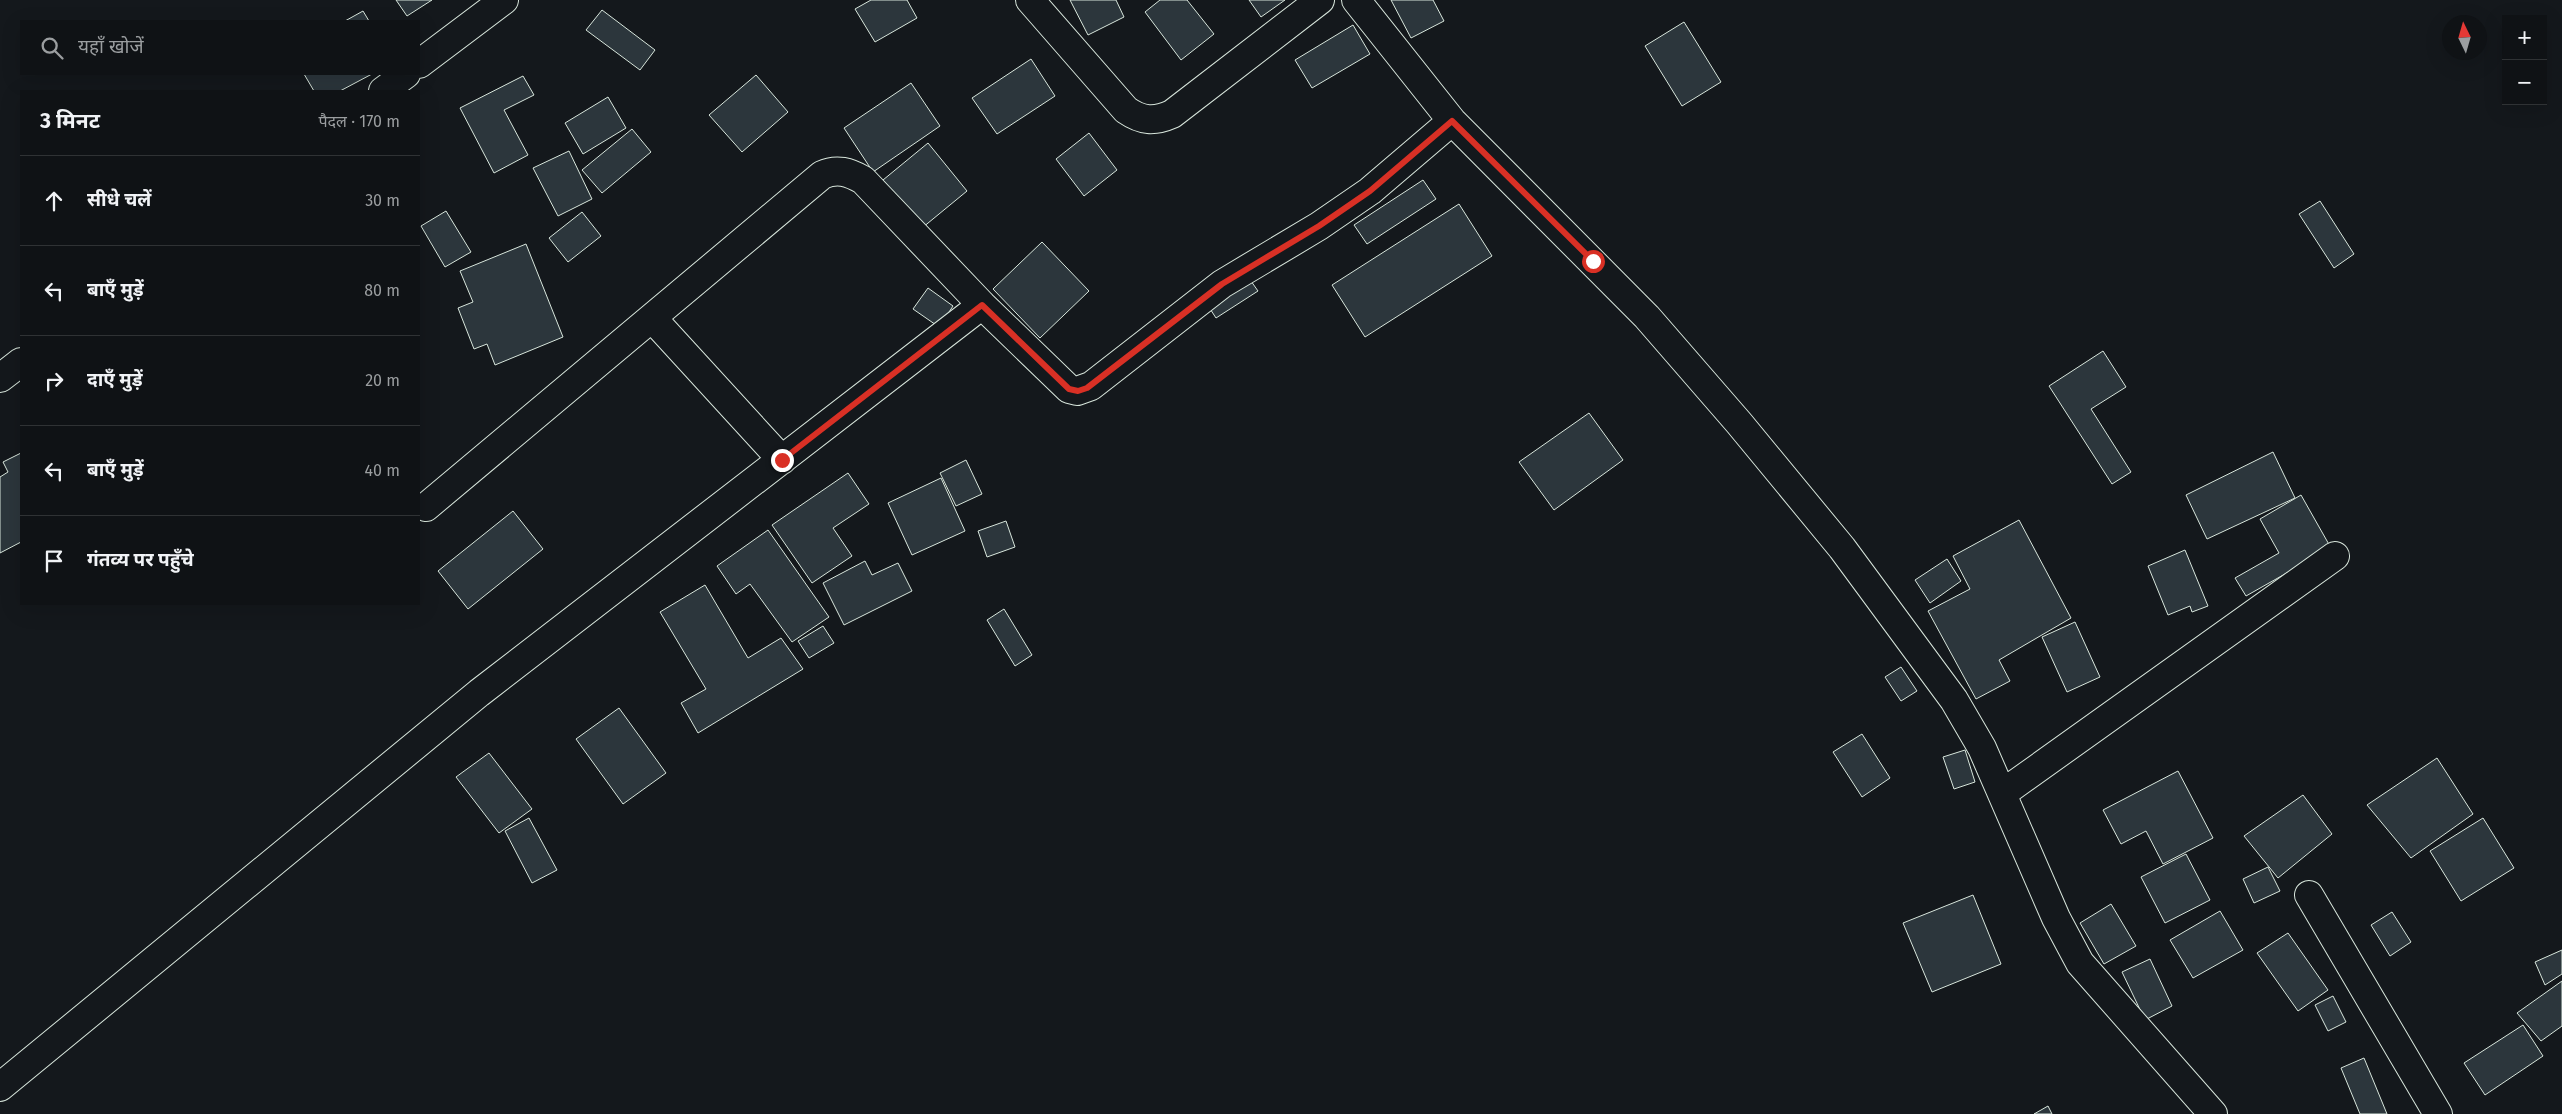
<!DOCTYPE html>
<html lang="hi">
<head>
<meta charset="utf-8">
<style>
	:root { --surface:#0f1215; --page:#181b1e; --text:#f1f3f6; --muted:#9b9ea0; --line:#2f3234 }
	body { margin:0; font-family:"Fira Sans","Noto Sans Devanagari",sans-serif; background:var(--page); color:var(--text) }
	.controls { position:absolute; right:15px; top:15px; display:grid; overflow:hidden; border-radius:0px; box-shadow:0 5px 20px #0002 }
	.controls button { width:45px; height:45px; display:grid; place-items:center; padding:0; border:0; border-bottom:1px solid var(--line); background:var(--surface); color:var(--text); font:25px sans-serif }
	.compass { position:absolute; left:2442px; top:15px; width:45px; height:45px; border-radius:50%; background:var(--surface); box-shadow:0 5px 20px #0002; rotate:355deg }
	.stop { position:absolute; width:15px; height:15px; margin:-11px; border:4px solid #d93025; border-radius:50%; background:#fff }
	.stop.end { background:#d93025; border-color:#fff; box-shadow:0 1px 5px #0008 }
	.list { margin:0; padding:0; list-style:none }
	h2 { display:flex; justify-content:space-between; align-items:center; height:65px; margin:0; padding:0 20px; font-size:21px }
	h2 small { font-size:16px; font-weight:400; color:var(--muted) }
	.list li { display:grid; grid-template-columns:32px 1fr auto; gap:15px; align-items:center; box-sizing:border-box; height:90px; padding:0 20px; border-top:1px solid var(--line) }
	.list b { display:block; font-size:19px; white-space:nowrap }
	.list em { font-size:16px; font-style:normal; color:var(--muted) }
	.icon { flex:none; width:28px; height:28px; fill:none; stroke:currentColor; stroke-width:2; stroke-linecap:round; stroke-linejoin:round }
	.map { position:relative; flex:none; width:2562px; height:1114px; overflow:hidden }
	.search { position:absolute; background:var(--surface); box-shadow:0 5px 20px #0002; left:20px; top:20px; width:400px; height:55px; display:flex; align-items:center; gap:12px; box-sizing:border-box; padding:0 18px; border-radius:0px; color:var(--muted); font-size:19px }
	.panel { position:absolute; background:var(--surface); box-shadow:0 5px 20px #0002; left:20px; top:90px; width:400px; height:515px; border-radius:0px }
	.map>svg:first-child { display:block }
</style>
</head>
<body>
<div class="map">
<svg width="2562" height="1114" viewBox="0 0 2562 1114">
	<rect width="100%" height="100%" fill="#14181c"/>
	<path fill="#2c363c" stroke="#d8e6dc" d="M 396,0 L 432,0 L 407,16 Z
		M 871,0 L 907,0 L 917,18 L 875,42 L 855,9 Z
		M 1070,0 L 1116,0 L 1124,17 L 1088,35 Z
		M 1160,0 L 1187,0 L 1214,34 L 1181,60 L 1145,12 Z
		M 1249,0 L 1285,0 L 1261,17 Z
		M 1391,0 L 1433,0 L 1444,21 L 1411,38 Z
		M 602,10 L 655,50 L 640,70 L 586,30 Z
		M 363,11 L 369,21 L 345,21 Z
		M 1684,22 L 1721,82 L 1682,106 L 1645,46 Z
		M 1353,25 L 1370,54 L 1312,88 L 1295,60 Z
		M 1031,59 L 1055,96 L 997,134 L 972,98 Z
		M 304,74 L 372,74 L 340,91 L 314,91 Z
		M 756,75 L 788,112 L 742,152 L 709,115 Z
		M 523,76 L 534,95 L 504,110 L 528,155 L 494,173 L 460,108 Z
		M 911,83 L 940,126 L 873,172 L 844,128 Z
		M 608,97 L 626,128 L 583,154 L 565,123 Z
		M 632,129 L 651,152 L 602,193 L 582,170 Z
		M 1089,133 L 1117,170 L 1084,196 L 1056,159 Z
		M 928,143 L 967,191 L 922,228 L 883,180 Z
		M 569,151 L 592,199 L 558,216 L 533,168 Z
		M 1423,180 L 1436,199 L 1367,244 L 1354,225 Z
		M 2320,201 L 2354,254 L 2334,268 L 2299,214 Z
		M 1459,204 L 1492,256 L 1365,337 L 1332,285 Z
		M 446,211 L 471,252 L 445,267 L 421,226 Z
		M 582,212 L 601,236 L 568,262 L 549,238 Z
		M 1042,242 L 1089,291 L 1040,338 L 993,289 Z
		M 526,244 L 563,337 L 495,365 L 487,344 L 474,349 L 458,308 L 473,302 L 460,271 Z
		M 1246,274 L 1258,291 L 1216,318 L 1205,301 Z
		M 928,288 L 953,306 L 939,327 L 913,309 Z
		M 2103,351 L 2126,387 L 2091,409 L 2131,472 L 2112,484 L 2049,386 Z
		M 1589,413 L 1623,460 L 1554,510 L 1519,462 Z
		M 2273,452 L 2295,498 L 2207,539 L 2186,495 Z
		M 21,453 L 21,542 L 0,553 L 0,477 L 8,472 L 3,462 Z
		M 966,460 L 982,494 L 956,506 L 940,473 Z
		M 848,473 L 869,504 L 833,528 L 852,556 L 812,583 L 772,525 Z
		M 941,478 L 965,531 L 912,555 L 888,503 Z
		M 2301,495 L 2331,548 L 2246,596 L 2235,578 L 2279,553 L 2260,519 Z
		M 513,511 L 543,549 L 468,609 L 438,571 Z
		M 2019,520 L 2071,618 L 1999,660 L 2010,681 L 1976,699 L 1928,611 L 1970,589 L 1953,556 Z
		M 1006,521 L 1015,547 L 987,557 L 978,531 Z
		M 768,530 L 829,617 L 792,642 L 750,584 L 736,594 L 717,566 Z
		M 2185,550 L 2208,606 L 2192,612 L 2190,606 L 2168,615 L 2148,566 Z
		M 1947,559 L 1961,581 L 1930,603 L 1915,580 Z
		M 865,561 L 872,575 L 898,563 L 912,591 L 844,625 L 823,583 Z
		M 705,585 L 748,658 L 781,638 L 803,669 L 698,733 L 681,703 L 706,689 L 660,612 Z
		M 1004,609 L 1032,655 L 1015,666 L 987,620 Z
		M 2075,622 L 2100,677 L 2067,692 L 2042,637 Z
		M 823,626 L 834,643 L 809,658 L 798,641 Z
		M 1901,667 L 1917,691 L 1901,701 L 1885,677 Z
		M 619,708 L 666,773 L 623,804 L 576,739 Z
		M 1862,734 L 1890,778 L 1862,797 L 1833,752 Z
		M 1965,750 L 1975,782 L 1954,789 L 1943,757 Z
		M 489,753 L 532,809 L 499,833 L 456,777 Z
		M 2437,758 L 2473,814 L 2411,858 L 2367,805 Z
		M 2178,771 L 2213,838 L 2163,864 L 2146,831 L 2121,844 L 2103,810 Z
		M 2303,795 L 2332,834 L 2278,878 L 2244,836 Z
		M 529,818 L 557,870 L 532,883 L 505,831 Z
		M 2483,818 L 2514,868 L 2461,901 L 2430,851 Z
		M 2186,854 L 2210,900 L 2165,923 L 2141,877 Z
		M 2268,867 L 2280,891 L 2254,903 L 2243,879 Z
		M 1973,895 L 2001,964 L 1932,992 L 1903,923 Z
		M 2111,904 L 2136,946 L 2104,964 L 2080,923 Z
		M 2220,911 L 2243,950 L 2193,978 L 2170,940 Z
		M 2392,912 L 2411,942 L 2390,956 L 2371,925 Z
		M 2288,933 L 2328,990 L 2298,1011 L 2257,953 Z
		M 2562,950 L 2562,974 L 2545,985 L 2535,962 Z
		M 2150,959 L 2172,1006 L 2145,1020 L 2122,972 Z
		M 2562,981 L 2562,1026 L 2541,1041 L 2517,1013 Z
		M 2333,996 L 2346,1022 L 2328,1031 L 2315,1005 Z
		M 2523,1025 L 2543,1056 L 2485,1095 L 2464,1063 Z
		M 2364,1058 L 2387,1114 L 2360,1114 L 2341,1068 Z
		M 2048,1106 L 2052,1114 L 2034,1114 Z"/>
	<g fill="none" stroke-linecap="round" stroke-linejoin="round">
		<defs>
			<path id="minor" d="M 1030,0 L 1126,110 C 1142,121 1154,122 1172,114 L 1320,0
				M 1356,0 L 1452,121 L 1647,317 L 1739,423 L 1842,548 L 1954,700 L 1982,748 L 2056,918 L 2080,963 L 2213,1114
				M 419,64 L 504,0
				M 383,91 L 406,74
				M 653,319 L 782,460
				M 0,378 L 21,362
				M 426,507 L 822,175 C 837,168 849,172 863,180 L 982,305 L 1069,389 L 1077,391 L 1091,386 L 1222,284 L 1319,226 L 1370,191 L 1452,121
				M 2003,793 L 2335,556
				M 2309,895 L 2438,1114
				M 0,1087 L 479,693 L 982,305"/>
		</defs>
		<use href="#minor" stroke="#d8e6dc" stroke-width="30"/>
		<use href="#minor" stroke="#14181c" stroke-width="28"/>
	</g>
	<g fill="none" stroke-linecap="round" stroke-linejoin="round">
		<path stroke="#d93025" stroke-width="6" d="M 782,460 L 982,305 L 1069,389 L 1078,391 L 1087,388 L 1222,284 L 1319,226 L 1370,191 L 1452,121 L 1593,261"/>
	</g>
</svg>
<div class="controls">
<button>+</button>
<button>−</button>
</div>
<svg class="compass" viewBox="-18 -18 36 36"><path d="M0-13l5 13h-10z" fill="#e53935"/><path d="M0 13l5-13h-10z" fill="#9b9ea0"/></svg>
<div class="stop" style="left:1593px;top:261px"></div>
<div class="stop end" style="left:782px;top:460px"></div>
<div class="search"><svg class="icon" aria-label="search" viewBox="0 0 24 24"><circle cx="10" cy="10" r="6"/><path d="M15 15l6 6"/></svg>यहाँ खोजें</div>
<section class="panel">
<h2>3 मिनट<small>पैदल · 170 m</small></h2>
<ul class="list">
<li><svg class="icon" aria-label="ahead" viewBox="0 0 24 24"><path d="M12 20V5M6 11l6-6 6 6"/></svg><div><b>सीधे चलें</b></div><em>30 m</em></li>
<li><svg class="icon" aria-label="left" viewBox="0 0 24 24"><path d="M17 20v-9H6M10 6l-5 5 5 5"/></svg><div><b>बाएँ मुड़ें</b></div><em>80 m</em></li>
<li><svg class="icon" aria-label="right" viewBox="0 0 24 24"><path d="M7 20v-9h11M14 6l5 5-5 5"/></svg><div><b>दाएँ मुड़ें</b></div><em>20 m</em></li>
<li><svg class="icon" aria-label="left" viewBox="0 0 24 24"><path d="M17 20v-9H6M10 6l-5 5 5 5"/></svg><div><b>बाएँ मुड़ें</b></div><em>40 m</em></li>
<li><svg class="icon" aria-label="arrive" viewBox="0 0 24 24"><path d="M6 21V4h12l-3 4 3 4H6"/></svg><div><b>गंतव्य पर पहुँचे</b></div></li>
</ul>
</section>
</div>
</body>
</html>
